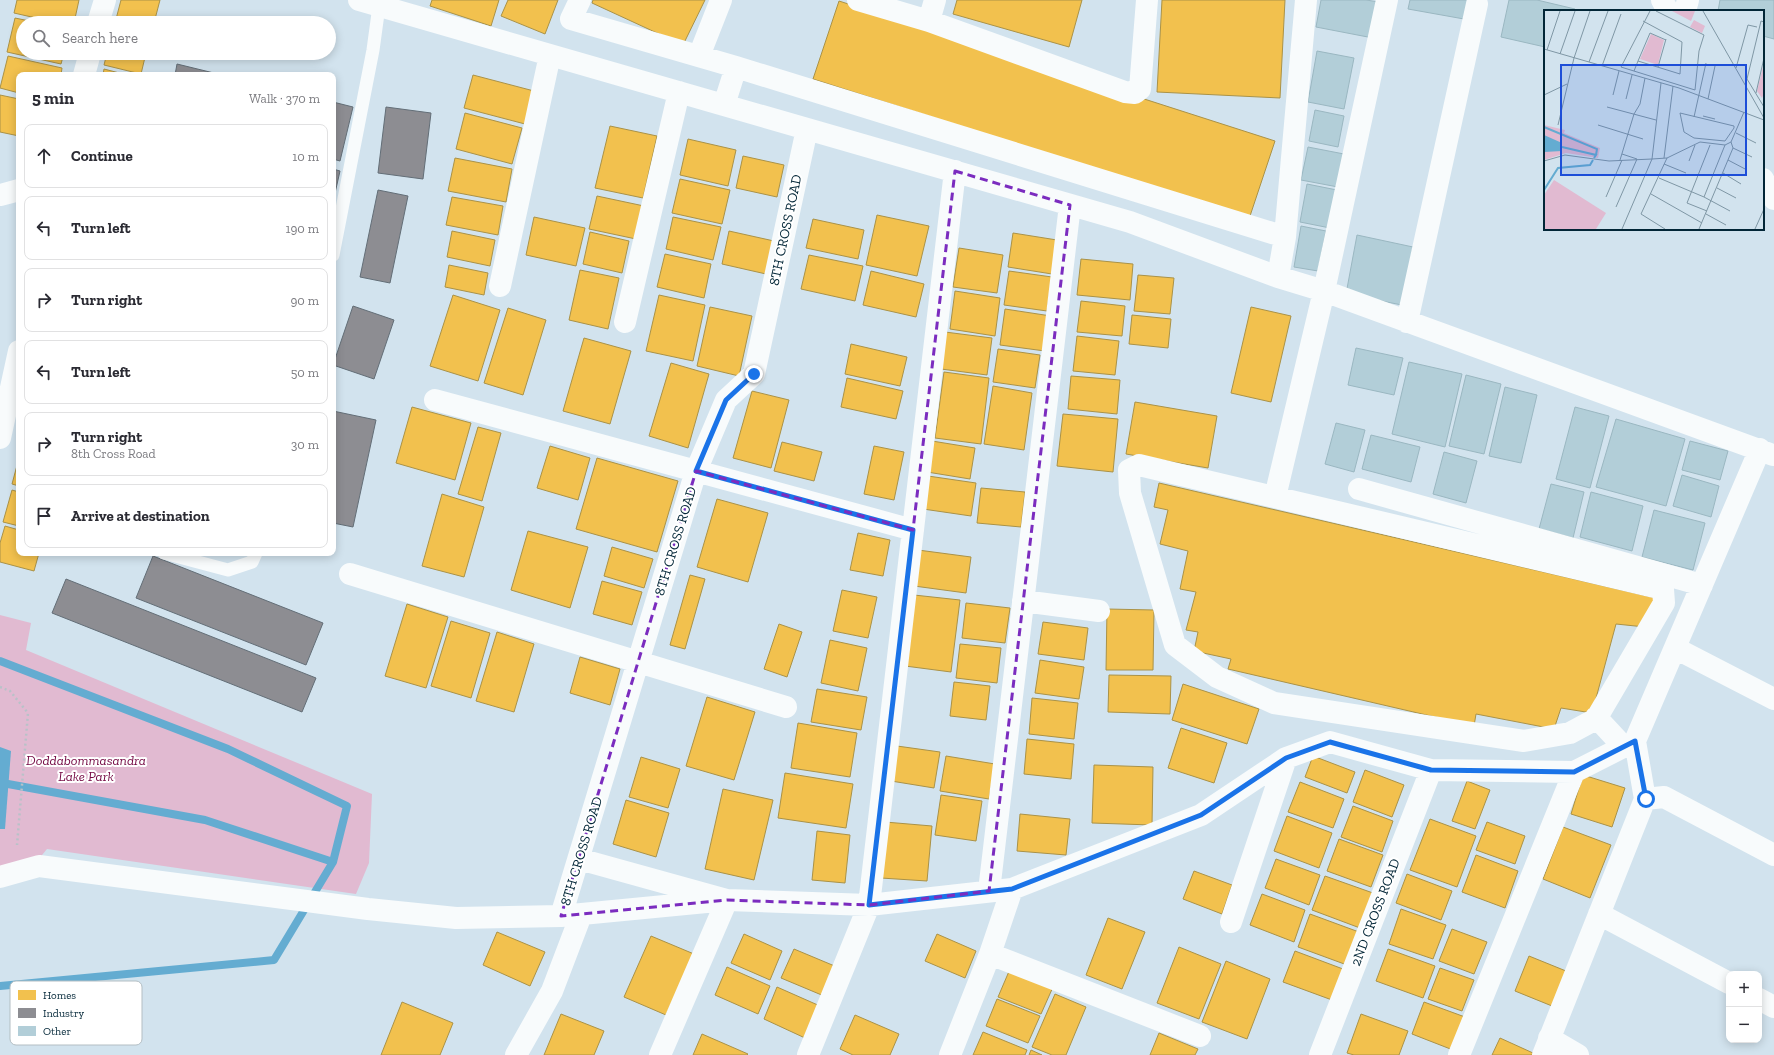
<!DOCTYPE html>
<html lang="en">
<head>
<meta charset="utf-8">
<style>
	:root { --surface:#fff; --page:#f7f7f7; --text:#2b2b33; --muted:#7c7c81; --line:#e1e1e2 }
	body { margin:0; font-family:"Zilla Slab",serif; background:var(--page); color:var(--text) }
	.controls { position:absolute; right:12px; bottom:12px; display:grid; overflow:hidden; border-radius:8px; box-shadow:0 2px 10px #0003 }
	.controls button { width:36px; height:36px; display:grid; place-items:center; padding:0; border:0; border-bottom:1px solid var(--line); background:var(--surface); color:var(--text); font:20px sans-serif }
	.stop { position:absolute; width:12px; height:12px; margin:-9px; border:3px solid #1a73e8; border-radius:50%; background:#fff }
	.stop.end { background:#1a73e8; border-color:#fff; box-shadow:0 1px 4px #0008 }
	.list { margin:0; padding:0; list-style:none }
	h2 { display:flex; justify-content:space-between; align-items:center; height:52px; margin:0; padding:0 16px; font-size:17px }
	h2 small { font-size:13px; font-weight:400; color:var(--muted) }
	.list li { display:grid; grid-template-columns:26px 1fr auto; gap:12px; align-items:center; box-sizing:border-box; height:64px; margin:0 8px 8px; padding:0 8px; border:1px solid var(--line); border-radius:8px }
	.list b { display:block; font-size:15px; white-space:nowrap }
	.list p { margin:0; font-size:13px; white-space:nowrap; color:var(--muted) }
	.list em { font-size:13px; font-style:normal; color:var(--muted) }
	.icon { flex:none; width:22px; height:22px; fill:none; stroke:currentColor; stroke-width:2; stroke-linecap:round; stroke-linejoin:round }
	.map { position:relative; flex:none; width:1774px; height:1055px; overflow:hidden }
	.search { position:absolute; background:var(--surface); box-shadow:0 2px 10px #0003; left:16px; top:16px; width:320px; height:44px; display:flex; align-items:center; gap:10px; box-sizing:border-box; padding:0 14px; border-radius:22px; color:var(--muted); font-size:15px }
	.panel { position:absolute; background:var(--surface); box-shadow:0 2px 10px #0003; left:16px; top:72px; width:320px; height:484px; border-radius:8px }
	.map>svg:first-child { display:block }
</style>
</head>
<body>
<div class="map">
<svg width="1774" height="1055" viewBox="0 0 1774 1055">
	<rect width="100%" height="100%" fill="#d2e3ee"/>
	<path fill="#e1bad1" d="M 0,615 L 31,623 L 26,650 L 372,794 L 369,863 L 356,894 L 47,849 L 38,860 L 0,869 Z"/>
	<path fill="#64acd1" d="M 0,747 L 11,751 L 5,829 L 0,829 Z"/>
	<path fill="#f2c14e" stroke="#aa9247" d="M 17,0 L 79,0 L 74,23 L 58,23 L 14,13 Z
		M 121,0 L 160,0 L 154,23 L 115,23 Z
		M 432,0 L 499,0 L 491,26 L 430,6 Z
		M 508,0 L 558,0 L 545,34 L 501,16 Z
		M 593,0 L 705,0 L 683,45 L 592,3 Z
		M 957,0 L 1082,0 L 1069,47 L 953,14 Z
		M 1162,0 L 1285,0 L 1280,98 L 1157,92 Z
		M 839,1 L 1275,141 L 1249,219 L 813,79 Z
		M 15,18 L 39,23 L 23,23 L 23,53 L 64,53 L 61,64 L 7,52 Z
		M 107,53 L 146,53 L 141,74 L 104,65 Z
		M 8,56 L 62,68 L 61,75 L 19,75 L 19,93 L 0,88 Z
		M 104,69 L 127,75 L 103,75 Z
		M 473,75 L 534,91 L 525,124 L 464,108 Z
		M 0,95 L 19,99 L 19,136 L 0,132 Z
		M 465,113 L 522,128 L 512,164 L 456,149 Z
		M 610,126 L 657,136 L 643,198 L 595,188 Z
		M 688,139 L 736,150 L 728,186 L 680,175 Z
		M 743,156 L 784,165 L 777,197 L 736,188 Z
		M 455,158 L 512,169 L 506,202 L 448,191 Z
		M 680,179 L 730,190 L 722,224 L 672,213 Z
		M 597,196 L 644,206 L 636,239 L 589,229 Z
		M 452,197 L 503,206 L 498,235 L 446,225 Z
		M 877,215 L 929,226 L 917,276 L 866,265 Z
		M 534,217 L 585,228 L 576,266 L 526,255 Z
		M 673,217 L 721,227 L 713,260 L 666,249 Z
		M 813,219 L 864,230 L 858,259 L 806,248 Z
		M 452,231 L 495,240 L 490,266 L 447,257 Z
		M 729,231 L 774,241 L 766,274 L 722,264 Z
		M 590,232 L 629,241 L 622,273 L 583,264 Z
		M 1013,233 L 1057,240 L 1052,274 L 1008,267 Z
		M 959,248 L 1003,255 L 997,293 L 953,287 Z
		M 665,254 L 711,264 L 704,298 L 657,287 Z
		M 809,255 L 863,266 L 855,301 L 801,289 Z
		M 1081,259 L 1133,264 L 1130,300 L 1077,295 Z
		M 449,265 L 488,273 L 484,295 L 445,287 Z
		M 580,270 L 619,278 L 608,329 L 569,320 Z
		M 871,271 L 924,284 L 916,317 L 863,305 Z
		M 1009,271 L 1052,277 L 1047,311 L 1004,305 Z
		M 1138,275 L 1174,278 L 1170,314 L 1134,311 Z
		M 955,291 L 1000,298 L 995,336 L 950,329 Z
		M 453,295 L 500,310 L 478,381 L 430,366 Z
		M 659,295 L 705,305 L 693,361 L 646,351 Z
		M 1081,301 L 1125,306 L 1122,336 L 1077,332 Z
		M 710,307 L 752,316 L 739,376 L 697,366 Z
		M 1251,307 L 1291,316 L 1271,402 L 1231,393 Z
		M 508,308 L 546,320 L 523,395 L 484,383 Z
		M 1005,309 L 1051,316 L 1045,351 L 1000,345 Z
		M 1132,315 L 1171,319 L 1168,348 L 1129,344 Z
		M 945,332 L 992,338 L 987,375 L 941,369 Z
		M 1077,336 L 1119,341 L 1115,375 L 1073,371 Z
		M 584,338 L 631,351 L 610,424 L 563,411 Z
		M 851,344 L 907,357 L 900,386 L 845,374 Z
		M 998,349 L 1040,355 L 1035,388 L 993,382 Z
		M 671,363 L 709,374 L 688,448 L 649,436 Z
		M 944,372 L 989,378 L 981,444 L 935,438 Z
		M 1071,376 L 1120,380 L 1117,414 L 1068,409 Z
		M 847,378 L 903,391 L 896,419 L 841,407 Z
		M 993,386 L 1032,393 L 1024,450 L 984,444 Z
		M 752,391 L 789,400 L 771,468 L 733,458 Z
		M 1135,402 L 1217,416 L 1208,468 L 1126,454 Z
		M 412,407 L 471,423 L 455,480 L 396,463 Z
		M 1063,414 L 1118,419 L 1113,472 L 1057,466 Z
		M 478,427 L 501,433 L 482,501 L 458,494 Z
		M 932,441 L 975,448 L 970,479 L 927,472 Z
		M 782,442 L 822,452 L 814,481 L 774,471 Z
		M 550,446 L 590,458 L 578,500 L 537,488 Z
		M 874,446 L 904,452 L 894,500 L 864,494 Z
		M 19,458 L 19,486 L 12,484 Z
		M 597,458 L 678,481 L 657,552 L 576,529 Z
		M 928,476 L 976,483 L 971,516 L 923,509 Z
		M 1159,483 L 1656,598 L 1645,627 L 1616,624 L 1592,713 L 1561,708 L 1554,729 L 1476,714 L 1474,726 L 1228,669 L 1231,659 L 1194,651 L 1198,632 L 1186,630 L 1196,592 L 1180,589 L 1188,551 L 1160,544 L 1168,510 L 1154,507 Z
		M 981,488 L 1025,492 L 1021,527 L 977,523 Z
		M 12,490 L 19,492 L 19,526 L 3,522 Z
		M 442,494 L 484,507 L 464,577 L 422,566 Z
		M 717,499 L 768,513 L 748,582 L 697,567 Z
		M 5,526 L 19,530 L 19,553 L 39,553 L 34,571 L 0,562 L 0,543 Z
		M 528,531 L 588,547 L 570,608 L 511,590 Z
		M 858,533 L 890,540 L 883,576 L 850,570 Z
		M 612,547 L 653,559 L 644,588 L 604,576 Z
		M 918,550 L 971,557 L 966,593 L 914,586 Z
		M 690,575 L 705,579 L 685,649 L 670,645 Z
		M 602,581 L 642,592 L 632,625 L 593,614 Z
		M 842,590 L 877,597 L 868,638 L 833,631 Z
		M 914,595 L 960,600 L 951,672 L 905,666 Z
		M 966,603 L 1010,608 L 1005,643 L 962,638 Z
		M 407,604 L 448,617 L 426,688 L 385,676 Z
		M 1107,609 L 1154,610 L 1153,670 L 1106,670 Z
		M 451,621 L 490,633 L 471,698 L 431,686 Z
		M 1043,622 L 1088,628 L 1084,660 L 1038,654 Z
		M 779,624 L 802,632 L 787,677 L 764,669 Z
		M 497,632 L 534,644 L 514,712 L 476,701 Z
		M 830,640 L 867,648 L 858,691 L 821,683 Z
		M 960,644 L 1001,648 L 997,683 L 956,678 Z
		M 580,657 L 620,669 L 610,705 L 570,693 Z
		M 1040,660 L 1084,667 L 1079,699 L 1035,693 Z
		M 1109,675 L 1171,676 L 1170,714 L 1108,712 Z
		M 954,682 L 990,686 L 986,720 L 950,716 Z
		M 1183,684 L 1259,709 L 1247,744 L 1172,720 Z
		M 817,689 L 867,697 L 861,730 L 811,722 Z
		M 707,697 L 755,712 L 734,780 L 686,766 Z
		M 1032,698 L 1078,703 L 1074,739 L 1029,734 Z
		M 798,723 L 857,733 L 850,777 L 791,768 Z
		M 1181,728 L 1227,743 L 1214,783 L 1168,768 Z
		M 1027,739 L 1074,744 L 1071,779 L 1024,774 Z
		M 897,746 L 940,752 L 934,788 L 891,781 Z
		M 946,756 L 995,764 L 989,799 L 940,791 Z
		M 1313,756 L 1355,772 L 1347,793 L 1305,777 Z
		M 641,757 L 680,769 L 668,808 L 629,797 Z
		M 1094,765 L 1153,767 L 1152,825 L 1092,823 Z
		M 1365,770 L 1404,785 L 1392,817 L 1353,802 Z
		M 785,773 L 853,784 L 846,828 L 778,818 Z
		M 1583,775 L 1625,788 L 1612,827 L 1571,814 Z
		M 1467,781 L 1490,790 L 1475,829 L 1452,821 Z
		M 1300,782 L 1344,799 L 1333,828 L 1288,812 Z
		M 723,789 L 773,800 L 754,880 L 705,869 Z
		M 941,795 L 982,801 L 976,841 L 935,835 Z
		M 626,800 L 669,813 L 656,857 L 613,844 Z
		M 1353,806 L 1393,821 L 1382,852 L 1341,837 Z
		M 1020,814 L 1070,819 L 1066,855 L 1017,851 Z
		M 1287,816 L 1332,833 L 1319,868 L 1274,851 Z
		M 1430,819 L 1476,836 L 1457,887 L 1410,870 Z
		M 885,822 L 932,826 L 927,881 L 881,878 Z
		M 1487,822 L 1525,836 L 1515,864 L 1476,850 Z
		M 1563,827 L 1611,845 L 1590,898 L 1543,879 Z
		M 817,831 L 850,835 L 845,883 L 812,880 Z
		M 1339,839 L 1383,855 L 1371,887 L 1327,871 Z
		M 1476,855 L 1518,871 L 1505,908 L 1462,892 Z
		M 1276,859 L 1320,875 L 1309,905 L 1265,888 Z
		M 1194,871 L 1232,885 L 1222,914 L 1183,899 Z
		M 1407,874 L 1452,891 L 1441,920 L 1396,903 Z
		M 1325,876 L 1373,893 L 1360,928 L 1312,910 Z
		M 1262,894 L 1305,910 L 1294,942 L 1250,925 Z
		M 1401,909 L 1446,925 L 1433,959 L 1389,944 Z
		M 1310,914 L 1359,932 L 1347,965 L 1298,947 Z
		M 1108,918 L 1145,932 L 1122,989 L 1086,975 Z
		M 1452,929 L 1487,942 L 1474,974 L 1439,961 Z
		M 497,932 L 545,952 L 530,986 L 483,965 Z
		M 744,934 L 782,951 L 770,980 L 731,963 Z
		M 937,934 L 976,951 L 965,978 L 925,961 Z
		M 651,936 L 694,954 L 666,1015 L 624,997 Z
		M 1179,947 L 1221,964 L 1199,1019 L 1157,1003 Z
		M 794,949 L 837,967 L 824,996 L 781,978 Z
		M 1388,949 L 1435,966 L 1423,998 L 1376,981 Z
		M 1295,951 L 1343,969 L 1332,1000 L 1283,982 Z
		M 1529,956 L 1566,971 L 1552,1006 L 1515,991 Z
		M 1226,961 L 1270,979 L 1247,1039 L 1202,1022 Z
		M 727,967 L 770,986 L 758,1014 L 715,995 Z
		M 1440,968 L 1474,980 L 1462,1011 L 1428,999 Z
		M 1010,969 L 1053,987 L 1041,1014 L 998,997 Z
		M 777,987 L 820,1006 L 805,1038 L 764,1019 Z
		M 1055,994 L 1086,1007 L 1066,1055 L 1052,1055 L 1032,1047 Z
		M 997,999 L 1040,1016 L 1028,1043 L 986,1026 Z
		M 402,1002 L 453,1023 L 440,1055 L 381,1055 Z
		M 1424,1002 L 1465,1017 L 1453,1050 L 1412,1034 Z
		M 561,1014 L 604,1031 L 594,1055 L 544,1055 Z
		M 1361,1014 L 1408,1031 L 1399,1055 L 1354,1055 L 1347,1053 Z
		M 855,1015 L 899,1034 L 890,1055 L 853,1055 L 840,1049 Z
		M 983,1032 L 1027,1050 L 1025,1055 L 973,1055 Z
		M 1159,1033 L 1198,1049 L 1195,1055 L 1150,1055 Z
		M 702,1034 L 748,1054 L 747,1055 L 693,1055 Z
		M 1500,1038 L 1533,1053 L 1532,1055 L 1492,1055 Z
		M 1031,1050 L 1042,1055 L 1029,1055 Z"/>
	<path fill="#8d8d92" stroke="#636e77" d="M 177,64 L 222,75 L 175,75 Z
		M 333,102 L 353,107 L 340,161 L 333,159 Z
		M 386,107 L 431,113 L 423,179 L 378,173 Z
		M 333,169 L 340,171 L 333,202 Z
		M 378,190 L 408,196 L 390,283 L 360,277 Z
		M 353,306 L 394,320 L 374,379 L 333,365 Z
		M 333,411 L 376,420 L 353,527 L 333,523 Z
		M 153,556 L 323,623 L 306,665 L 136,598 Z
		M 66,579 L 316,678 L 302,712 L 52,613 Z"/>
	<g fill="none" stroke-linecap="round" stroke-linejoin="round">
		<path stroke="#64acd1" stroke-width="8" d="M 0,661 L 228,749 L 347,806 L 333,862
			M 0,784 L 8,784 L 205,820 L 333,862 L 274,960 L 0,986"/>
	</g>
	<path fill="#b2ced8" stroke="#9ab7c1" d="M 1321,0 L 1366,0 L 1379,2 L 1373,38 L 1316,27 Z
		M 1410,0 L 1468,0 L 1464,19 L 1408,9 Z
		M 1509,0 L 1537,0 L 1575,9 L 1575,11 L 1545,11 L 1545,47 L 1501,37 Z
		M 1720,0 L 1774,0 L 1774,39 L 1763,36 L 1763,11 L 1718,11 Z
		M 1317,51 L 1354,58 L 1344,109 L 1308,102 Z
		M 1315,110 L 1344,116 L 1338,147 L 1309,141 Z
		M 1308,147 L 1344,154 L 1338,187 L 1301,180 Z
		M 1307,184 L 1337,190 L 1330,228 L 1300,222 Z
		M 1301,226 L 1326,231 L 1318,271 L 1294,267 Z
		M 1357,235 L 1413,247 L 1402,305 L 1346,294 Z
		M 1356,348 L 1403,358 L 1394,395 L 1348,385 Z
		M 1409,362 L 1462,374 L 1445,447 L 1392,434 Z
		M 1466,375 L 1501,384 L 1484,454 L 1449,446 Z
		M 1505,387 L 1537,395 L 1521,463 L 1489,456 Z
		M 1575,407 L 1609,416 L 1590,488 L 1556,479 Z
		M 1616,419 L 1685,439 L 1666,506 L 1596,487 Z
		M 1336,423 L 1365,430 L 1354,472 L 1325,464 Z
		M 1371,435 L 1420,447 L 1411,482 L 1362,469 Z
		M 1690,441 L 1728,451 L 1720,480 L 1682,470 Z
		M 1444,452 L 1477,461 L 1466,503 L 1433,494 Z
		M 1682,475 L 1719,486 L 1711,517 L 1673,506 Z
		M 1551,484 L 1584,492 L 1573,538 L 1539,529 Z
		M 1591,492 L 1643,506 L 1632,551 L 1580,537 Z
		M 1654,510 L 1705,523 L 1693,570 L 1642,557 Z"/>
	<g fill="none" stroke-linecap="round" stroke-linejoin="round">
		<path stroke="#b8c2c8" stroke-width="2.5" stroke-dasharray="2 3" stroke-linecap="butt" d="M 0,687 L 10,691 L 28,713 L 17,845"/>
		<path stroke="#f8fbfc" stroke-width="13" d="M 333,255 L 373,50 L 379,6
			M 164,553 L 228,570 L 252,562 L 256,553"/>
		<path stroke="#f8fbfc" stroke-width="22" d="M 359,0 L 1130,222 L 1278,277 L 1324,291 L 1773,455
			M 580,0 L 571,19 L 736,67 L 1285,237
			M 858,0 L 929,21 L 1125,92 L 1135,93 L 1140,89 L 1147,0
			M 1685,11 L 1688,0
			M 929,21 L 935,0
			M 98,23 L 105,0
			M 699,56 L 721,0
			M 84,75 L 90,53
			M 724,105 L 736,67
			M 0,195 L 19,190
			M 1278,277 L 1285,237 L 1306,0
			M 500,286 L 550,55
			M 625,322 L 679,92
			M 1407,322 L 1477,4
			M 435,400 L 913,530
			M 0,438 L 19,351
			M 1139,465 L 1663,589 L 1664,603 L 1596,719 L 1570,733 L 1524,741 L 1274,703 L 1217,677 L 1175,645 L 1130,493 L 1129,470 Z
			M 1359,489 L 1702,585
			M 1275,497 L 1324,291 L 1387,0
			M 350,574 L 786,707
			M 1023,601 L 1099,611
			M 1675,648 L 1774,699
			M 1596,717 L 1623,746
			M 1645,799 L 1664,797 L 1774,855
			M 579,859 L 727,900 L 660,1055
			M 0,877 L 39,866 L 368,909 L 456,918 L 561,916 L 727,900 L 869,905 L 1012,889 L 1201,815 L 1286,758 L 1330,742 L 1431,770 L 1574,772 L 1635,741 L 1760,449
			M 989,891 L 1070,205
			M 1599,914 L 1729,983
			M 561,916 L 696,471 L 726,400 L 754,374 L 807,129
			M 1231,922 L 1286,758
			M 990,954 L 1200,1036
			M 1759,999 L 1774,1007
			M 1549,1038 L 1578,1055
			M 516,1055 L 552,991 L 581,915
			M 808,1055 L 869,905 L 955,171
			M 950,1055 L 990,954 L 1012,889
			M 1320,1055 L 1431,770
			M 1459,1055 L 1574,772
			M 1543,1055 L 1645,799 L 1635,741"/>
		<path stroke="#f8fbfc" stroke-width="22" d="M 1662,0 L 1668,11
			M 1763,179 L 1774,199"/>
	</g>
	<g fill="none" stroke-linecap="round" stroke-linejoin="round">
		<path stroke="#1a73e8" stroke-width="5" d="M 754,374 L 726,400 L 696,471 L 913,530 L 869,905 L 1012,889 L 1201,815 L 1286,758 L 1330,742 L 1431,770 L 1574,772 L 1635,741 L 1646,799"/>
	</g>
	<path fill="none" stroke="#7b2cbf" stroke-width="3" stroke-dasharray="8 5" stroke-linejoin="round" d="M 955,171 L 1070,205 L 989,891 L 869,905 L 727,900 L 561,916 L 696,471 L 913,530 Z"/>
	<g text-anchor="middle" stroke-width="4" stroke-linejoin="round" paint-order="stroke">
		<g font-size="14" fill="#022637" stroke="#fff">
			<text transform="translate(785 230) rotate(-78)" y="5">8TH CROSS ROAD</text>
			<text transform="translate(675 541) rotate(-73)" y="5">8TH CROSS ROAD</text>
			<text transform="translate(581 851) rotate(-73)" y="5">8TH CROSS ROAD</text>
			<text transform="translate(1375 912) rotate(-69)" y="5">2ND CROSS ROAD</text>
		</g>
		<g font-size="14" font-style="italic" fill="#730742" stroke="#fff">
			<text x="86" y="765">Doddabommasandra<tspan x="86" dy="16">Lake Park</tspan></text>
		</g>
	</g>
	<g transform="translate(1544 10)">
		<rect width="220" height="220" fill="#d2e3ee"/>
		<path d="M 128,1 L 151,1 L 147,11 ZM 150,10 L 161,16 L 158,23 L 146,17 ZM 107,24 L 120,30 L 114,55 L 96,49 ZM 220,53 L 220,83 L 218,88 L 213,81 ZM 0,115 L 21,120 L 20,123 L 56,138 L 54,148 L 22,143 L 0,150 ZM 10,170 L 62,203 L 52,219 L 0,219 L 0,185 Z" fill="#e1bad1"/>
		<path d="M 0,125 L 18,133 L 18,141 L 0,142 Z" fill="#64acd1"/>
		<path fill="none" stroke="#64acd1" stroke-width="2" d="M 0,117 L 53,139 L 52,145M 18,137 L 52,145 L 50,148M 0,180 L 14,158 L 46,155 L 49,150"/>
		<path fill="none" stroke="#7f97a5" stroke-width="1" d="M 106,1 L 77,57 L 151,80M 112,1 L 160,25 L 155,41 L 151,80M 159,1 L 220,108M 220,12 L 217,11 L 203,69 L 220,97M 0,39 L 135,78 L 220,110M 3,40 L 16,1M 16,44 L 31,1M 94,51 L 106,23 L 122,30M 45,52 L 64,1M 58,56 L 77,4M 114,57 L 122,29M 192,58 L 204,15 L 213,17M 90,61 L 94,51 L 136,64 L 138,32 L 99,11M 212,83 L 220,48M 0,85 L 23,74M 69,85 L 75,61M 82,89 L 88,65M 164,89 L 171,56M 63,97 L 112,110M 136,103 L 190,116 L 190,118 L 181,131 L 150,128 L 140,122 ZM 159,106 L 171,109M 150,107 L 162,53M 14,115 L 30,48 L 46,1M 54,115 L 99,129M 192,123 L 212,133M 189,138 L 208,147M 120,148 L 129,76M 76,150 L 90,104 L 96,94 L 101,68M 184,150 L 203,160M 0,151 L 21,145 L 65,151 L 108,149 L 123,148 L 156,132 L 181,135 L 187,132 L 200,102M 145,151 L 151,135M 120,154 L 142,163M 179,163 L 197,174M 115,168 L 160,187 L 181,135M 173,178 L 192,188M 107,184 L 158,213M 62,187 L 78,150M 160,187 L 186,201M 72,197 L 93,149 L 78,144M 163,201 L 143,193 L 166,135M 162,204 L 182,215M 78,219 L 108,149 L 117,73M 121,219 L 97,204 L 123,148M 155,219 L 189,138 L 187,132M 211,219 L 220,199"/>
		<path fill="#1d4ed8" fill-opacity="0.15" stroke="#1d4ed8" stroke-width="2" d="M 17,55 L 202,55 L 202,165 L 17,165 Z"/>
		<rect width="220" height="220" fill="none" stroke="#022637" stroke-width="2"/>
	</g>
	<rect x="10" y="981" width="132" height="64" rx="6" fill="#fff" stroke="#b3bec3" stroke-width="1"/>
	<rect x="18" y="990" width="18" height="10" fill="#f2c14e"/>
	<rect x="18" y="1008" width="18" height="10" fill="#8d8d92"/>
	<rect x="18" y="1026" width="18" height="10" fill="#b2ced8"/>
	<g font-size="11" fill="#022637">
		<text x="43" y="999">Homes</text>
		<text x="43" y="1017">Industry</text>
		<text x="43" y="1035">Other</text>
	</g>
</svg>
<div class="controls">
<button>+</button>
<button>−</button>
</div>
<div class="stop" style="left:1646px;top:799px"></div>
<div class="stop end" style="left:754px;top:374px"></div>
<div class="search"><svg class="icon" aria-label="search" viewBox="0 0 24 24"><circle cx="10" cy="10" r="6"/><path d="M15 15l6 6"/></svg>Search here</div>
<section class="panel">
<h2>5 min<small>Walk · 370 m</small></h2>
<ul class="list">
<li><svg class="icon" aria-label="ahead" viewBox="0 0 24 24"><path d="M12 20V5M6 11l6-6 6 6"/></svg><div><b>Continue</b></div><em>10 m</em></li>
<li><svg class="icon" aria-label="left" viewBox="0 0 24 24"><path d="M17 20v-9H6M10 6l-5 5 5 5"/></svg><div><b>Turn left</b></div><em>190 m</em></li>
<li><svg class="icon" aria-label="right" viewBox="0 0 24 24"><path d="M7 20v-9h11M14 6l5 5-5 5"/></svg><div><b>Turn right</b></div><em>90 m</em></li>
<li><svg class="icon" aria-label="left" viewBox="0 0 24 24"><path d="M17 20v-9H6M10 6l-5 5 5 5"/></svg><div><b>Turn left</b></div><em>50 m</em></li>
<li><svg class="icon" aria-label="right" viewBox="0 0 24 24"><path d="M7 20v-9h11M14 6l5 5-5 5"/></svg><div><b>Turn right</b><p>8th Cross Road</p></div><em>30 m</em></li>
<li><svg class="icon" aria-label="arrive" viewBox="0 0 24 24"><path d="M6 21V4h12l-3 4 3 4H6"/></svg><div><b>Arrive at destination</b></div></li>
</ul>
</section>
</div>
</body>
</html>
